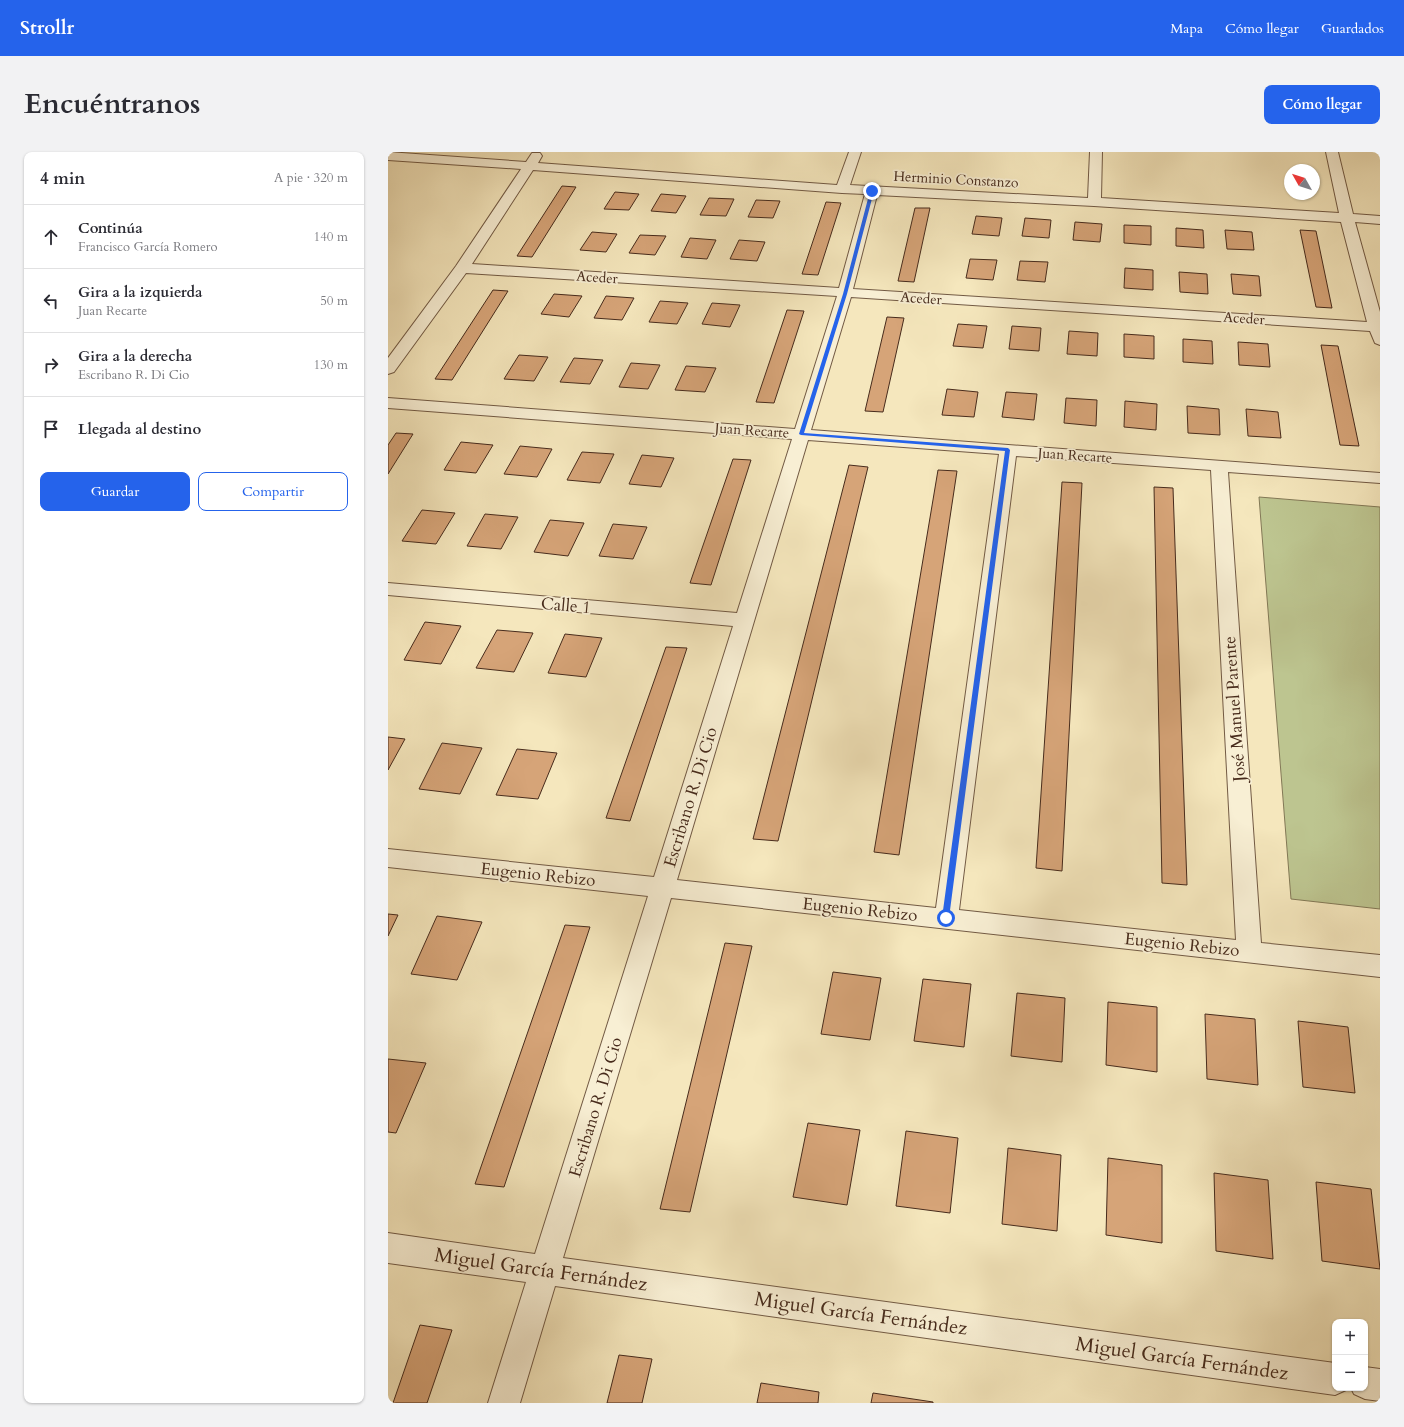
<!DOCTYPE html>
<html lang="es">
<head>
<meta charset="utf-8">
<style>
	:root { --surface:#fff; --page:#f2f2f3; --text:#2b2b33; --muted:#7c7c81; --line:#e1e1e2; --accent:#2563eb }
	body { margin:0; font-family:Cardo,serif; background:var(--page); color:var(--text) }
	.controls { position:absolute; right:12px; bottom:12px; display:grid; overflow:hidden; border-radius:8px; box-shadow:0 1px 3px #0004 }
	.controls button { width:36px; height:36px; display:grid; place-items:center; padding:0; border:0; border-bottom:1px solid var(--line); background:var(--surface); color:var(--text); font:20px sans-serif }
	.compass { position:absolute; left:896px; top:12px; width:36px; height:36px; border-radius:50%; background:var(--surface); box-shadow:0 1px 3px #0004; rotate:309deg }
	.stop { position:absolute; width:12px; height:12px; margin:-9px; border:3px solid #2563eb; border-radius:50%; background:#fff }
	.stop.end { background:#2563eb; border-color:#fff; box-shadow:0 1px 4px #0008 }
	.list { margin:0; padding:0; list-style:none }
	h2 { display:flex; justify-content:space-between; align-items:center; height:52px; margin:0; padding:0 16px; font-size:17px }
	h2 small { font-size:13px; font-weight:400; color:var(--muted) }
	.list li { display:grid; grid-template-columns:26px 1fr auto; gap:12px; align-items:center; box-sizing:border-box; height:64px; padding:0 16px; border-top:1px solid var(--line) }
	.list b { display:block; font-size:15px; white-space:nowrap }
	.list p { margin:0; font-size:13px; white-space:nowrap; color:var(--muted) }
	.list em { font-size:13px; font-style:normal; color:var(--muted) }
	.actions { display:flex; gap:8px; padding:12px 16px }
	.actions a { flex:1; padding:9px 0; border:1px solid var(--accent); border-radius:8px; text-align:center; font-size:14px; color:var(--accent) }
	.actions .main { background:var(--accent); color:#fff }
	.icon { flex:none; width:22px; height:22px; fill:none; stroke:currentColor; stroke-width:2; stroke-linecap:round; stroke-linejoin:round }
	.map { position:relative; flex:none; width:992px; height:1251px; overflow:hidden; border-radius:8px }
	header { display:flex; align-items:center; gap:24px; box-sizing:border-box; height:56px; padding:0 20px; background:var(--accent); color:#fff }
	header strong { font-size:19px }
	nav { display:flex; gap:22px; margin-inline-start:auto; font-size:14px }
	.intro { display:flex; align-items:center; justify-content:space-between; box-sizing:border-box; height:96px; padding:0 24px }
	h1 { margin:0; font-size:28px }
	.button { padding:10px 18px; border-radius:8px; background:var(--accent); color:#fff; font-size:14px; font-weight:700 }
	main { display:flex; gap:24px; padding:0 24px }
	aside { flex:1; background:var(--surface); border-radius:8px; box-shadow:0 1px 3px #0004 }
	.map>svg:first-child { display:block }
</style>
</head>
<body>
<header>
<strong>Strollr</strong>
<nav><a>Mapa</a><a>Cómo llegar</a><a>Guardados</a></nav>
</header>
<div class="intro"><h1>Encuéntranos</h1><a class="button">Cómo llegar</a></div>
<main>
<aside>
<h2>4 min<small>A pie · 320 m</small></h2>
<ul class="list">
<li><svg class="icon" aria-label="ahead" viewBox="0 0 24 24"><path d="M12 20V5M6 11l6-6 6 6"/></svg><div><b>Continúa</b><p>Francisco García Romero</p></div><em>140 m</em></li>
<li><svg class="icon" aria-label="left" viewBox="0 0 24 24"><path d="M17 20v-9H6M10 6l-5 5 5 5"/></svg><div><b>Gira a la izquierda</b><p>Juan Recarte</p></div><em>50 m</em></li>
<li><svg class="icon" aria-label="right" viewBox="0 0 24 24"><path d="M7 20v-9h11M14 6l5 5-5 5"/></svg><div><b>Gira a la derecha</b><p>Escribano R. Di Cio</p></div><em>130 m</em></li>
<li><svg class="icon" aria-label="arrive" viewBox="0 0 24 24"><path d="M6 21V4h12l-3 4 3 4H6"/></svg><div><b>Llegada al destino</b></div></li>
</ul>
<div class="actions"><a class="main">Guardar</a><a>Compartir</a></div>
</aside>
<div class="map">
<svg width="992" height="1251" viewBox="0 0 992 1251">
	<rect width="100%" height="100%" fill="#f5e7bd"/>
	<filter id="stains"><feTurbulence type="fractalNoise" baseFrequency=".005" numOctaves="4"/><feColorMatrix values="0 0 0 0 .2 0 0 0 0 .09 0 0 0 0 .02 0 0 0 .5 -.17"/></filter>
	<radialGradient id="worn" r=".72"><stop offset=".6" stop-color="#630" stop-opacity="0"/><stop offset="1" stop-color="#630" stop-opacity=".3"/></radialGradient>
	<path fill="#bdc590" stroke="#827856" d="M 871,345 L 992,355 L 992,757 L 903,747 Z"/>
	<path fill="#d6a478" stroke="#472b1c" d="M 174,34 L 188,35 L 144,105 L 129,104 Z
		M 227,40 L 251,42 L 241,58 L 216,57 Z
		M 273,42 L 298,44 L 288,61 L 263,59 Z
		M 321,46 L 346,47 L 338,64 L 312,63 Z
		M 368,48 L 392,49 L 385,66 L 360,65 Z
		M 438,50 L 453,51 L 430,123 L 414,122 Z
		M 527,56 L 542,56 L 526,130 L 510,129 Z
		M 588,64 L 614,66 L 611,84 L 584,82 Z
		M 637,66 L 663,68 L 661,86 L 634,84 Z
		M 687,70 L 714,72 L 712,90 L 685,88 Z
		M 736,73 L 763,74 L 763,93 L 736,91 Z
		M 788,76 L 815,78 L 816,96 L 788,94 Z
		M 837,78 L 864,80 L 866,98 L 839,97 Z
		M 912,78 L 928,79 L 944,156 L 928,155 Z
		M 204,80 L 229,82 L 218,100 L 192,98 Z
		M 252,83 L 278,84 L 267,103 L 241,101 Z
		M 302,86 L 328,88 L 319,107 L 293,105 Z
		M 351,88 L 377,90 L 369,109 L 342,107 Z
		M 582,107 L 609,108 L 605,128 L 578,126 Z
		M 632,109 L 660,110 L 657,130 L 629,128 Z
		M 737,116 L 765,118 L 765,138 L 736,136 Z
		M 791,120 L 819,122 L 820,142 L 792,140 Z
		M 843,122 L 871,124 L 873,144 L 845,142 Z
		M 105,138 L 120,139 L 64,228 L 47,227 Z
		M 166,142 L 194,144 L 181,165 L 153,162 Z
		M 218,144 L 246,146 L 234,168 L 206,166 Z
		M 272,149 L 300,151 L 289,172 L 261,170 Z
		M 324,151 L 352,153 L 342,175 L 314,172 Z
		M 399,158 L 416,159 L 386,251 L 368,250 Z
		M 499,165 L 516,166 L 495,260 L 477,259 Z
		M 570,172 L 599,174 L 595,196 L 565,194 Z
		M 624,174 L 653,176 L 651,199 L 621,197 Z
		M 681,179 L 710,181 L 709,204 L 679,202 Z
		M 736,182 L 766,184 L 766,207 L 736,205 Z
		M 795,187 L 824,189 L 825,212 L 795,210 Z
		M 850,190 L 880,192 L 882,215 L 851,213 Z
		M 933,193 L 950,194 L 971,294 L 952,293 Z
		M 131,203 L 160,205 L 146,229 L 116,227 Z
		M 186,206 L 215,208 L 202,232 L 172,230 Z
		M 243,211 L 272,213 L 260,237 L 231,235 Z
		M 298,214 L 328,216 L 317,240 L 287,238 Z
		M 559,237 L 590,240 L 586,265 L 554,263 Z
		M 618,240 L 649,242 L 646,268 L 614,265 Z
		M 678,246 L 709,248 L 708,274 L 676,271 Z
		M 737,249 L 769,252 L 768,278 L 736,275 Z
		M 799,254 L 831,257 L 832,283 L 800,281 Z
		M 858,257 L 890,260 L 893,286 L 860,284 Z
		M 8,281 L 25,282 L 0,322 L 0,293 Z
		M 73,290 L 105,293 L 88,321 L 56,318 Z
		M 132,294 L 164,297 L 149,325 L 116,322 Z
		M 194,300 L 226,302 L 212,331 L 179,328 Z
		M 254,303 L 286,306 L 273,335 L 241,332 Z
		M 345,307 L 363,308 L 323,433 L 302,431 Z
		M 461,313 L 480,315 L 390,689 L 365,687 Z
		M 550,318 L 569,319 L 511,703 L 486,700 Z
		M 674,330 L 694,331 L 674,719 L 648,716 Z
		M 766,335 L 785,336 L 799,733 L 774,731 Z
		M 34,358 L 67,361 L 48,392 L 14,389 Z
		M 97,362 L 130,365 L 113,397 L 79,394 Z
		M 162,368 L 196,371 L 180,404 L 146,400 Z
		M 225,372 L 259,375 L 245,407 L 211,404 Z
		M 37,470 L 73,474 L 53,512 L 16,508 Z
		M 109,478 L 145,481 L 126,520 L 88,516 Z
		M 177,482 L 214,486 L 198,525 L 160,521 Z
		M 278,495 L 299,496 L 242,669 L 218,666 Z
		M 0,585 L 17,587 L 0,618 Z
		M 54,591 L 94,596 L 72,642 L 31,637 Z
		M 129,597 L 169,601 L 150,647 L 108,643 Z
		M 0,762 L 10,763 L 0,784 Z
		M 49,764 L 94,770 L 69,828 L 23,822 Z
		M 177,773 L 202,775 L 116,1035 L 87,1032 Z
		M 337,791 L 364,794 L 302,1060 L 272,1057 Z
		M 445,820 L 493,826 L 482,888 L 433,882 Z
		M 535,827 L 583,832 L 576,895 L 526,889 Z
		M 629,841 L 677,846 L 674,910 L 623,904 Z
		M 720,850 L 769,855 L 769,920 L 718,913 Z
		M 817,862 L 867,867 L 870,933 L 819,927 Z
		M 910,869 L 960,875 L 967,941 L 915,935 Z
		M 0,907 L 38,911 L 8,981 L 0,980 Z
		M 420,971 L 472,978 L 459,1053 L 405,1045 Z
		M 518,979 L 570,986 L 562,1061 L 508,1054 Z
		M 620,996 L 673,1003 L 669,1079 L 614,1072 Z
		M 720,1006 L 774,1013 L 774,1091 L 718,1083 Z
		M 826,1021 L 880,1028 L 885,1107 L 828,1099 Z
		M 928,1030 L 983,1037 L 992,1117 L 934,1109 Z
		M 32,1173 L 64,1178 L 39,1251 L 5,1251 Z
		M 231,1203 L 264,1207 L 254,1251 L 219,1251 Z
		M 373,1231 L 431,1240 L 430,1251 L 369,1251 Z
		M 485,1241 L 545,1250 L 545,1251 L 483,1251 Z"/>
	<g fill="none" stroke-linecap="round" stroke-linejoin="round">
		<defs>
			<path id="minor" d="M 0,0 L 138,10 L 144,1 L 152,1 L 154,4 L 150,11 L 449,33 L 461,0 L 473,0 L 462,33 L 700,46 L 702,0 L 714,0 L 713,46 L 951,61 L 938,0 L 950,0 L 965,62 L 992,64 L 992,72 L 967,70 L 992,160 L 992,193 L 987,191 L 982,179 L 463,145 L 423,278 L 992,321 L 992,331 L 840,320 L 873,791 L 992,803 L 992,825 L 283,746 L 175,1106 L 947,1211 L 947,1236 L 959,1236 L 958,1238 L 947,1243 L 167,1134 L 132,1251 L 100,1251 L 138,1130 L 0,1111 L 0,1081 L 147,1102 L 260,744 L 0,715 L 0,697 L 266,725 L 345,474 L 0,443 L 0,431 L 349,461 L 404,287 L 0,256 L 0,246 L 407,277 L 449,144 L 78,121 L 6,220 L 0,222 L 0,206 L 68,114 L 133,17 L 0,8 ZM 145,18 L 454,41 L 477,42 L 451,136 L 84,112 ZM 489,43 L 706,54 L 953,70 L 979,170 L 465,137 ZM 420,288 L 611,302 L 548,756 L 289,728 ZM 628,304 L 823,318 L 848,788 L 571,758 Z
				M 977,1215 L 992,1217 L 992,1249 L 977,1247 L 966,1242 L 963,1236 L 977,1236 Z"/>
		</defs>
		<use href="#minor" stroke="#725a44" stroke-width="2"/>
		<use href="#minor" fill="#f8efd4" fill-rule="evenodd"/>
	</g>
	<path fill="#2563eb" d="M 484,38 L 486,39 L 459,142 L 416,281 L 620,296 L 622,298 L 561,766 L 558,769 L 554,766 L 617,299 L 413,283 L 411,282 L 455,142 L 482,39 Z"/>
	<g text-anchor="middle" stroke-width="3.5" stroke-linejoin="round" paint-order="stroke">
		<g font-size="14" fill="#472b1c" stroke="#f8efd4">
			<text transform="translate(568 27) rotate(3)" y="5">Herminio Constanzo</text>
			<text transform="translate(209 125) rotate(4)" y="5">Aceder</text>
			<text transform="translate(533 146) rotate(4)" y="5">Aceder</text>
			<text transform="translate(856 166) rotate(4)" y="5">Aceder</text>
			<text transform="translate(364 278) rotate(4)" y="5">Juan Recarte</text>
			<text transform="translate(687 303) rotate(4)" y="5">Juan Recarte</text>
		</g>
		<g font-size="17" fill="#472b1c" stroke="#f8efd4">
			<text transform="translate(178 453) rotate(5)" y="6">Calle 1</text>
			<text transform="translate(846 557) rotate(-94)" y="6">José Manuel Parente</text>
			<text transform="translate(302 645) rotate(-73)" y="6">Escribano R. Di Cio</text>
			<text transform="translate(150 722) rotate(6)" y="6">Eugenio Rebizo</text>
			<text transform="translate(472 757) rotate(6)" y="6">Eugenio Rebizo</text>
			<text transform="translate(794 792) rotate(6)" y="6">Eugenio Rebizo</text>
			<text transform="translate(207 955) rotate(-73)" y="6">Escribano R. Di Cio</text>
		</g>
		<g font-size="20" fill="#472b1c" stroke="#f8efd4">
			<text transform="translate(153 1117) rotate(8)" y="7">Miguel García Fernández</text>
			<text transform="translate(473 1161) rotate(8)" y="7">Miguel García Fernández</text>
			<text transform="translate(794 1206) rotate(8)" y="7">Miguel García Fernández</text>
		</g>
	</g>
	<rect width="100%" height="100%" filter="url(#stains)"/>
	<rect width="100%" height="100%" fill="url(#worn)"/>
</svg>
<div class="controls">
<button>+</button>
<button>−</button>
</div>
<svg class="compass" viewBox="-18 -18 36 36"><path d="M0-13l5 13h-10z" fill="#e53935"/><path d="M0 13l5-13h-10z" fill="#7c7c81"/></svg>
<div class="stop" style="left:558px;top:766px"></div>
<div class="stop end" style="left:484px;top:39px"></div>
</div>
</main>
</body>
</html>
